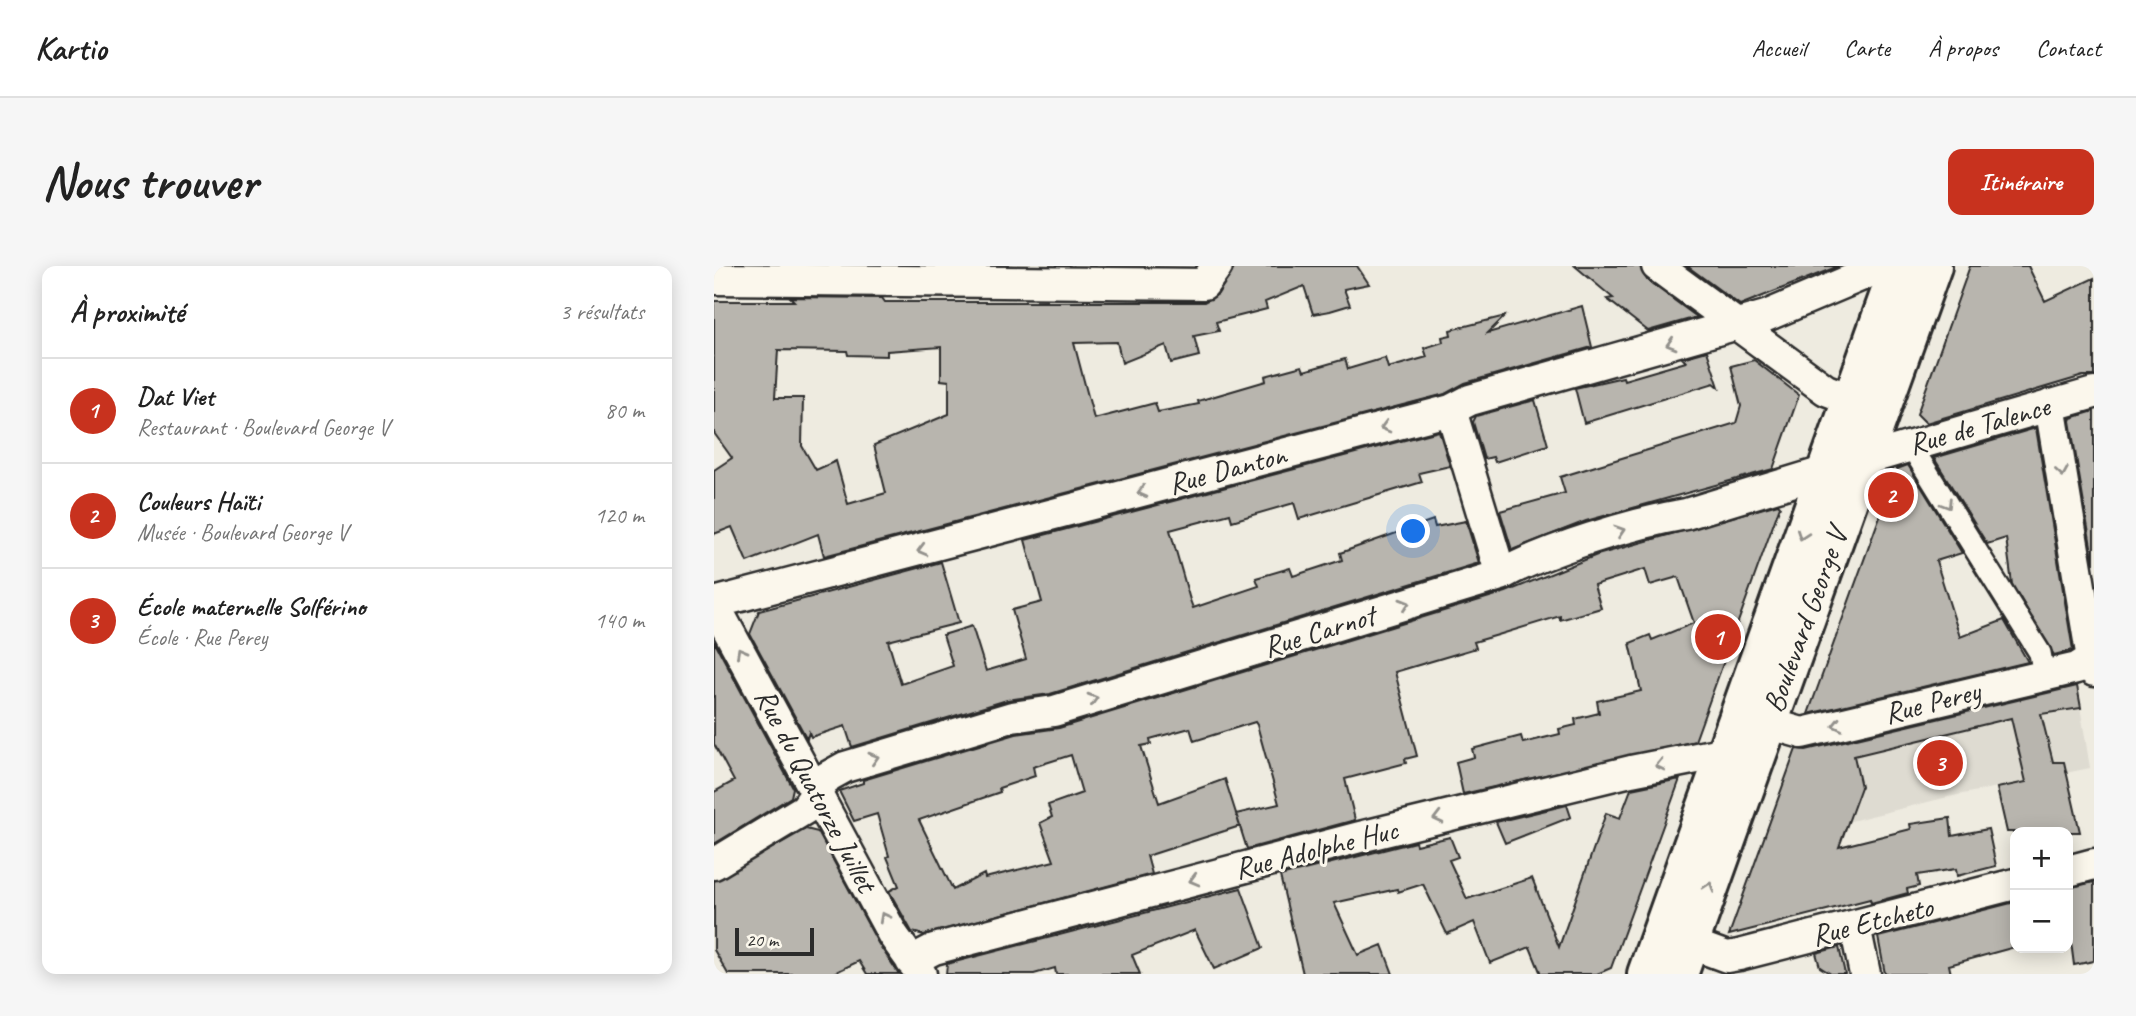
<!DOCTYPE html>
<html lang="fr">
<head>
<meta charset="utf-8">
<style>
	:root { --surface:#fff; --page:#f6f6f6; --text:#222; --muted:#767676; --line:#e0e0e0; --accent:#c8321e }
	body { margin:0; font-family:Caveat,sans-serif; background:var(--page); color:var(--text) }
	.controls { position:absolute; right:21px; bottom:21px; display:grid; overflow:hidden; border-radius:14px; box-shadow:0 4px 18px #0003 }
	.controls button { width:63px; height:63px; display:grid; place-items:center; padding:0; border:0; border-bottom:2px solid var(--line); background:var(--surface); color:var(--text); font:35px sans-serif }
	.scale { position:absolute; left:21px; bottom:18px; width:79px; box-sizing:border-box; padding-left:7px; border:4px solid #2b2b2b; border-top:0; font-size:19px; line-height:24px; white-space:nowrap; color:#2b2b2b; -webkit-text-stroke:5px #fbf7ec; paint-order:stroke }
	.you { position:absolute; left:700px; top:266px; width:24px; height:24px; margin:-18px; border:5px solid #fff; border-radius:50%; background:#1a73e8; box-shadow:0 0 0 10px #1a73e833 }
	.badge { display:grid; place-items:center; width:46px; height:46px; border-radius:50%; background:var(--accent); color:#fff; font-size:23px; font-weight:700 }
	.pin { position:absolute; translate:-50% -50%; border:4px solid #fff; box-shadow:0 2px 7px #0006 }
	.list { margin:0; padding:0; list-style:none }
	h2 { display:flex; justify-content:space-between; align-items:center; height:91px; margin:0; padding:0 28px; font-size:30px }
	h2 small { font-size:23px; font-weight:400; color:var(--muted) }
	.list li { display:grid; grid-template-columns:46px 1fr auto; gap:21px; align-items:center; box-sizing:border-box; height:105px; padding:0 28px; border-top:2px solid var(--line) }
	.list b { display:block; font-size:26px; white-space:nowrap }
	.list p { margin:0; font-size:23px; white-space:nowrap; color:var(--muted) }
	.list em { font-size:23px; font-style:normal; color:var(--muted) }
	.map { position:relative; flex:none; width:1380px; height:708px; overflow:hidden; border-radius:14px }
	header { display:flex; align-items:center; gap:42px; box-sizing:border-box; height:98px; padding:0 35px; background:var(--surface); border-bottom:2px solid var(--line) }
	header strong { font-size:33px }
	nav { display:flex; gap:38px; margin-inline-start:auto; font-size:24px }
	.intro { display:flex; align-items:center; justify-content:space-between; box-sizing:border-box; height:168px; padding:0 42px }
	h1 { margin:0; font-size:49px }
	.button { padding:18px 32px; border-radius:14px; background:var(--accent); color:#fff; font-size:24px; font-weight:700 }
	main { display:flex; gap:42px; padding:0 42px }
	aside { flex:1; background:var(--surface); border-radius:14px; box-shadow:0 4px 18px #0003 }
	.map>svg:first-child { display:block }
</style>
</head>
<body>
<header>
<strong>Kartio</strong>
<nav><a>Accueil</a><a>Carte</a><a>À propos</a><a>Contact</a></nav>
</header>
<div class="intro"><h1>Nous trouver</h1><a class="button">Itinéraire</a></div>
<main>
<aside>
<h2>À proximité<small>3 résultats</small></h2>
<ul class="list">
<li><span class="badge">1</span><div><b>Dat Viet</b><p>Restaurant · Boulevard George V</p></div><em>80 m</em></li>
<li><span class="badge">2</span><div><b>Couleurs Haïti</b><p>Musée · Boulevard George V</p></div><em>120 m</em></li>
<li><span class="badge">3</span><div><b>École maternelle Solférino</b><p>École · Rue Perey</p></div><em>140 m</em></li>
</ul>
</aside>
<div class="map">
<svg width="1380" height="708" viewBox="0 0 1380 708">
	<rect width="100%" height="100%" fill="#eeebe0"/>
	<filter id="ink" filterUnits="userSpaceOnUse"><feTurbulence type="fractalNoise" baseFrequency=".0143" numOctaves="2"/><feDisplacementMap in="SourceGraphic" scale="14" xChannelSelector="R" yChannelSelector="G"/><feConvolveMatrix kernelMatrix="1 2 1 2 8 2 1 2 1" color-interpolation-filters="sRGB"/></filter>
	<g filter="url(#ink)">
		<path fill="#dedbd1" d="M 1362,415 L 1376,502 L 1234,531 L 1048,577 L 1083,480 Z"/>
		<path fill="#b8b5ae" stroke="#2b2b2b" stroke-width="2" fill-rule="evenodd" d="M 520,0 L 643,0 L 655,18 L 630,23 L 636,39 L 616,45 L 599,48 L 590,20 L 551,36 L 553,43 L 502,56 L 505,65 L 480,70 L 485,90 L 457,97 L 452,79 L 408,97 L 403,76 L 360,77 L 380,153 L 441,137 L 444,146 L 485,138 L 484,135 L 552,115 L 551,110 L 588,100 L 590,105 L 631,93 L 634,103 L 671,92 L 674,102 L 713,91 L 710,82 L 729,76 L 728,71 L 737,69 L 736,64 L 791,50 L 774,67 L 868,40 L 878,81 L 751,117 L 731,128 L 110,290 L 104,268 L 33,296 L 18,261 L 0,268 L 0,204 L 18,192 L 0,167 L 0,35 L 80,35 L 76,31 L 168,32 L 171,36 L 490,36 L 504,28 ZM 227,81 L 227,114 L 235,115 L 235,148 L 160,179 L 172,227 L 134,238 L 122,195 L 102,204 L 88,180 L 89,132 L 61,132 L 64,84 L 133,85 L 134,89 L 173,90 L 173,85 Z
			M 861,0 L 926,0 L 933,14 L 983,51 L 934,65 L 893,33 L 899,32 Z
			M 973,0 L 1125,0 L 1026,39 Z
			M 1256,0 L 1314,0 L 1331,35 L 1380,12 L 1380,110 L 1369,110 L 1212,157 L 1203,148 Z
			M 993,85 L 1005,121 L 1000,117 L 870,157 L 861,122 L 909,111 L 910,114 L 972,96 L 968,92 Z
			M 1040,94 L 1085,129 L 1059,203 L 872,255 L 798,284 L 786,245 L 851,227 L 846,211 L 1022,157 L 1027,140 L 1017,100 Z
			M 821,134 L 834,179 L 781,196 L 779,191 L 770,193 L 759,156 L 762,150 Z
			M 1380,145 L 1380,298 L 1356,155 L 1357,152 Z
			M 1322,162 L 1359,384 L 1340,389 L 1298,318 L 1292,272 L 1273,278 L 1220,192 Z
			M 725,165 L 736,200 L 705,207 L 708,216 L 585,253 L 580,237 L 518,255 L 516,248 L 456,264 L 476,334 L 479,342 L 545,320 L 542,312 L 576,302 L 579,310 L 628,294 L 626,287 L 719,254 L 721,261 L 752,255 L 765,297 L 336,428 L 293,434 L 138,481 L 131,460 L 97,471 L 95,466 L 93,473 L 36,368 L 45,345 L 227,296 L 245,357 L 174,375 L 187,418 L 239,400 L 229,369 L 258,360 L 272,405 L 312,393 L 298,344 L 328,336 L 311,274 Z
			M 1194,199 L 1248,287 L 1222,295 L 1246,371 L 1290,354 L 1314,396 L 1094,448 L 1183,203 Z
			M 1064,238 L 1066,240 L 981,475 L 749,528 L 742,496 L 760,491 L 758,483 L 807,470 L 809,477 L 846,468 L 845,463 L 862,459 L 861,453 L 885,447 L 883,435 L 927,425 L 916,377 L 936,369 L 938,374 L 980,357 L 964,311 L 936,319 L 931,303 L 880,319 L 887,342 L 846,354 L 846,350 L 784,369 L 760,376 L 762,382 L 681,406 L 703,490 L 691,493 L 692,497 L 631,513 L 641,554 L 533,583 L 522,548 L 565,538 L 543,459 L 541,456 L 480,475 L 476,462 L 436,473 L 437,478 L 427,480 L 445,537 L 511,513 L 526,560 L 433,590 L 438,608 L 210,669 L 198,666 L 175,625 L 185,620 L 173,591 L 175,590 L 163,548 L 140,555 L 125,525 L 149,517 L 149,514 L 302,468 L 345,462 L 792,326 L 883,289 ZM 357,489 L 368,527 L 334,539 L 338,551 L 326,557 L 340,595 L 271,612 L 270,608 L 239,624 L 205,554 L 286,526 L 285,522 L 321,510 L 319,501 Z
			M 0,375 L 79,522 L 77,531 L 0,578 L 0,526 L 20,515 L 0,478 Z
			M 1363,420 L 1367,442 L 1327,448 L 1339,496 L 1350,496 L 1366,566 L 1293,566 L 1283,522 L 1312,516 L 1297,452 L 1140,490 L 1147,521 L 1125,581 L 1197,563 L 1196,558 L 1236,552 L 1238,570 L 1274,563 L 1282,600 L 1243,610 L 1242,603 L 1203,609 L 1205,620 L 1193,623 L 1194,627 L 1157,637 L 1156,633 L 1015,669 L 1082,483 L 1092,484 Z
			M 966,513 L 897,702 L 883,708 L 827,708 L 816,681 L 776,697 L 760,656 L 733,668 L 709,618 L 684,626 L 683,623 L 620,637 L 644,689 L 668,679 L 679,708 L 589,708 L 566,610 L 701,576 L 702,579 L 736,571 L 744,591 L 735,594 L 753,633 L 818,612 L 845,681 L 892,547 L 906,552 L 917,523 Z
			M 853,539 L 857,551 L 791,577 L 782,556 Z
			M 92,563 L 104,566 L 164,677 L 185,708 L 153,708 L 145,695 L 118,708 L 14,708 L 0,684 L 0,615 Z
			M 1380,616 L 1380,695 L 1360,699 L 1354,653 L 1354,622 Z
			M 527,622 L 549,682 L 500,703 L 481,664 L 418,689 L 426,708 L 342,708 L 341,702 L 320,708 L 232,708 L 233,698 Z
			M 1301,636 L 1301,681 L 1235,699 L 1237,708 L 1171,708 L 1164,671 Z
			M 1125,681 L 1131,708 L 1117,708 L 1106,701 L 1102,687 Z"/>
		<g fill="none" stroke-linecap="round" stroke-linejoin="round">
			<defs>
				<path id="pedestrian" d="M 1202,178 L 1205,193 L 1326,387 L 1330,409"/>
				<path id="minor" d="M 943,0 L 1112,124 L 1136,133
					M 0,13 L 490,18 L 503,0
					M 1336,139 L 1380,405
					M 737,144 L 787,309
					M 0,337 L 737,144 L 756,134 L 1052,50 L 1170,0
					M 0,338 L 179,669 L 207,708
					M 1053,457 L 1088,467 L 1363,402 L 1380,391
					M 0,598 L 91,543 L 113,511 L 131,501 L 298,451 L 340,445 L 787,309 C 833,283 920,257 972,248 C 1108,206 1244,166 1380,127
					M 1354,605 L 1380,598
					M 1141,660 L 1151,708
					M 975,677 L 1013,691 L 1025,689 L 1301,618
					M 197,695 L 220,683 L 646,571 L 917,505 L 1013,486"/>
				<path id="primary" d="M 933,708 L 1186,0
					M 964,708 L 1218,0"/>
			</defs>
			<use href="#pedestrian" stroke="#2b2b2b" stroke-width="26"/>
			<use href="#minor" stroke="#2b2b2b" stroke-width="35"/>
			<use href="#primary" stroke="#2b2b2b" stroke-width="44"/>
			<use href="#pedestrian" stroke="#fbf7ec" stroke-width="21"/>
			<use href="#minor" stroke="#fbf7ec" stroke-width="30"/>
			<use href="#primary" stroke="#fbf7ec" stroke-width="38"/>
		</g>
		<defs><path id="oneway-chevron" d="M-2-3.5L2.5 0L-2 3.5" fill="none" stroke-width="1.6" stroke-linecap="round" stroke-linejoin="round" transform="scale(1.75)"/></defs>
		<g stroke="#93918c">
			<use href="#oneway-chevron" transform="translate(957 78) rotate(164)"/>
			<use href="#oneway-chevron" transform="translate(671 161) rotate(165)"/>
			<use href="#oneway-chevron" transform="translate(1348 206) rotate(81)"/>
			<use href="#oneway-chevron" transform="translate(428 226) rotate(165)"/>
			<use href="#oneway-chevron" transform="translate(1233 238) rotate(58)"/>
			<use href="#oneway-chevron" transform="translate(906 265) rotate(-18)"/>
			<use href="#oneway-chevron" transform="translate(1088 269) rotate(109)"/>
			<use href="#oneway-chevron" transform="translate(208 284) rotate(165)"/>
			<use href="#oneway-chevron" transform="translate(691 338) rotate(-17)"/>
			<use href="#oneway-chevron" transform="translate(27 386) rotate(-119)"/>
			<use href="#oneway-chevron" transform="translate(379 433) rotate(-16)"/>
			<use href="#oneway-chevron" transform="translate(1123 459) rotate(167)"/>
			<use href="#oneway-chevron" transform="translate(160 492) rotate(-17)"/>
			<use href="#oneway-chevron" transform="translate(946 499) rotate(168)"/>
			<use href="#oneway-chevron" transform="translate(724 552) rotate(166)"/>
			<use href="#oneway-chevron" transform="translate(480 614) rotate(165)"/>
			<use href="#oneway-chevron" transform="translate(995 621) rotate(-70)"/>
			<use href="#oneway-chevron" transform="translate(170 651) rotate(-118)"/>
		</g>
	</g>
	<g text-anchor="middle" stroke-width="6" stroke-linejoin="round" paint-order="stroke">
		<g font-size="30" fill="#2b2b2b" stroke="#fbf7ec">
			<text transform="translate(1265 159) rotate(-16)" y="10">Rue de Talence</text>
			<text transform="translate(513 203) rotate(-15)" y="10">Rue Danton</text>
			<text transform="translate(1091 354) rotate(-70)" y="10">Boulevard George V</text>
			<text transform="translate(605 365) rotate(-17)" y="10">Rue Carnot</text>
			<text transform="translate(1218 436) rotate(-14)" y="10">Rue Perey</text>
			<text transform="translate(102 524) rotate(62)" y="10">Rue du Quatorze Juillet</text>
			<text transform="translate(602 583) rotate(-14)" y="10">Rue Adolphe Huc</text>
			<text transform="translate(1158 655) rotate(-14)" y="10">Rue Etcheto</text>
		</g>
	</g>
</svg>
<div class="controls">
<button>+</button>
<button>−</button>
</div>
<div class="scale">20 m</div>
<div class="you"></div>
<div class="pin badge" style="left:1004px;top:371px">1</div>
<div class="pin badge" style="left:1177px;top:229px">2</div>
<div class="pin badge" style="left:1226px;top:497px">3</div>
</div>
</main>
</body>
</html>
